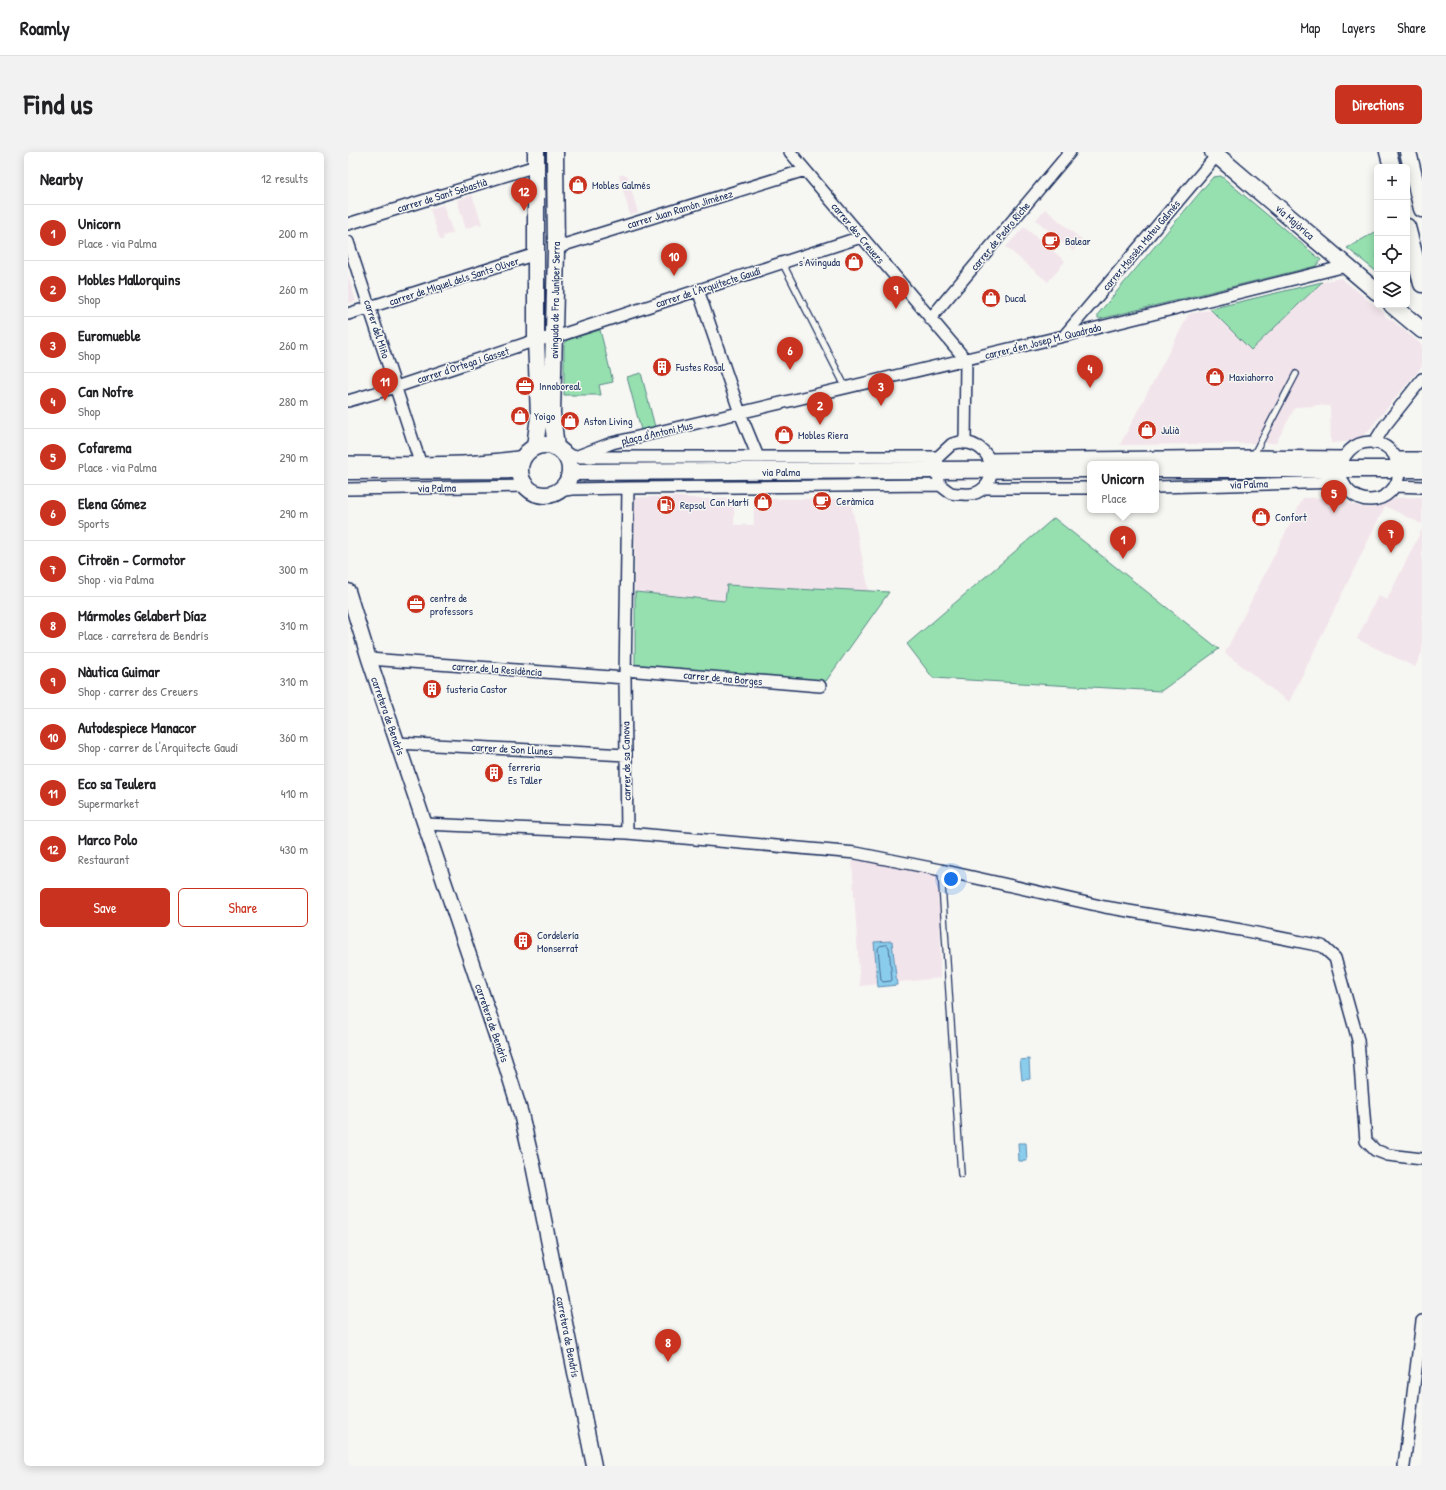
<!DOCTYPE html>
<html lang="en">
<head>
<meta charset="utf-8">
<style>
	:root { --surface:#fff; --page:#f2f2f2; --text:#202124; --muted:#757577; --line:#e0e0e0; --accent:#c8321e }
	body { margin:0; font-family:"Patrick Hand",sans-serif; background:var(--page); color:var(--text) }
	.controls { position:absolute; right:12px; top:12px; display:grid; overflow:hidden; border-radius:6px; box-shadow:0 2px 10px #0003 }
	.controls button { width:36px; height:36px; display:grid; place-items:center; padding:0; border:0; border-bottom:1px solid var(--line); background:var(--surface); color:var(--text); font:20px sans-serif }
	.you { position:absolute; left:603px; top:727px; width:14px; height:14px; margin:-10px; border:3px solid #fff; border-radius:50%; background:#1a73e8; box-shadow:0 0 0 6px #1a73e833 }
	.badge { display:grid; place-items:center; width:26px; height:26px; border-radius:50%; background:var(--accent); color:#fff; font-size:13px; font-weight:700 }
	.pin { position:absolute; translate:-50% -33px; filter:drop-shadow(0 1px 2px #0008) }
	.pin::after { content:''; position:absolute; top:21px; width:14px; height:12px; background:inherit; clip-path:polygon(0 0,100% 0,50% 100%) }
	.popup { position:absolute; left:739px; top:309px; width:72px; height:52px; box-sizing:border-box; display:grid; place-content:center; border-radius:6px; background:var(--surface); filter:drop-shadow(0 1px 3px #0005); font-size:13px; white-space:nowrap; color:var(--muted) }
	.popup b { font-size:15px; color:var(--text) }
	.popup::after { content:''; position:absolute; left:50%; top:100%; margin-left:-8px; border:8px solid transparent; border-top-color:var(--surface) }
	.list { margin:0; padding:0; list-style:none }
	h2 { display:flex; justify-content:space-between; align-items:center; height:52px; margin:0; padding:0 16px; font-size:17px }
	h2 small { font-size:13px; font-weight:400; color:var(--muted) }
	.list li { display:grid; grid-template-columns:26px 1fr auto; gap:12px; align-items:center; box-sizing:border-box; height:56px; padding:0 16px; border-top:1px solid var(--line) }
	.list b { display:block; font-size:15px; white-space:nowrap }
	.list p { margin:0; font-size:13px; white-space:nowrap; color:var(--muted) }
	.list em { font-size:13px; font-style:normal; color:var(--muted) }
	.actions { display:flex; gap:8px; padding:12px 16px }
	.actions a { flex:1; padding:9px 0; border:1px solid var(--accent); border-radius:6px; text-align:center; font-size:14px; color:var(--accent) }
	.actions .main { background:var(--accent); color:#fff }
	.icon { flex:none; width:22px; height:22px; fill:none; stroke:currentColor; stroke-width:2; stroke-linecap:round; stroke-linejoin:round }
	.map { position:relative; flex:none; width:1074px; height:1314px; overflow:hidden; border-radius:6px }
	header { display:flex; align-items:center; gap:24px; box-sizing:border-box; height:56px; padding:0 20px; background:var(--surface); border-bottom:1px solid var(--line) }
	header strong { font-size:19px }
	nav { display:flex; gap:22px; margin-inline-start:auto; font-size:14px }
	.intro { display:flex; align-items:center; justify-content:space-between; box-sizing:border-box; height:96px; padding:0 24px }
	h1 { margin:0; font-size:28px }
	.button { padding:10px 18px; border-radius:6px; background:var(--accent); color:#fff; font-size:14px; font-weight:700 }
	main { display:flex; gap:24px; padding:0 24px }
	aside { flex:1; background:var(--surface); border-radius:6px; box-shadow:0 2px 10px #0003 }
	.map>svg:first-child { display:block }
</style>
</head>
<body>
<header>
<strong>Roamly</strong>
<nav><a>Map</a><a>Layers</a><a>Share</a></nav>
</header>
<div class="intro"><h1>Find us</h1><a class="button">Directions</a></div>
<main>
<aside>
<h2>Nearby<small>12 results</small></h2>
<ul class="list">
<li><span class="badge">1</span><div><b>Unicorn</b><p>Place · via Palma</p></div><em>200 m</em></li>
<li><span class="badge">2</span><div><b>Mobles Mallorquins</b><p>Shop</p></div><em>260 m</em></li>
<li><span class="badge">3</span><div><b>Euromueble</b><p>Shop</p></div><em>260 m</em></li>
<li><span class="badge">4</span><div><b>Can Nofre</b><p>Shop</p></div><em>280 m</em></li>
<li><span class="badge">5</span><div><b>Cofarema</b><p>Place · via Palma</p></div><em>290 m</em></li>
<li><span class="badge">6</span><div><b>Elena Gómez</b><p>Sports</p></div><em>290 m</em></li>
<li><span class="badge">7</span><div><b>Citroën - Cormotor</b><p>Shop · via Palma</p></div><em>300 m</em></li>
<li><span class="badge">8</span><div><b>Mármoles Gelabert Díaz</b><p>Place · carretera de Bendrís</p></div><em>310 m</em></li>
<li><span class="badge">9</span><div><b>Nàutica Guimar</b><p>Shop · carrer des Creuers</p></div><em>310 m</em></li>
<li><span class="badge">10</span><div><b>Autodespiece Manacor</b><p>Shop · carrer de l'Arquitecte Gaudí</p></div><em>360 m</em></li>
<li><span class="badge">11</span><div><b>Eco sa Teulera</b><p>Supermarket</p></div><em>410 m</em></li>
<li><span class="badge">12</span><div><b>Marco Polo</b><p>Restaurant</p></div><em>430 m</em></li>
</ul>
<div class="actions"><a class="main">Save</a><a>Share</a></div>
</aside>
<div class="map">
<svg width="1074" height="1314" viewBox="0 0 1074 1314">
	<rect width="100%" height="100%" fill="#f6f6f2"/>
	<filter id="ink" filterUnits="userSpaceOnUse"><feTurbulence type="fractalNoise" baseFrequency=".025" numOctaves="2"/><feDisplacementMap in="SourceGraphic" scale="8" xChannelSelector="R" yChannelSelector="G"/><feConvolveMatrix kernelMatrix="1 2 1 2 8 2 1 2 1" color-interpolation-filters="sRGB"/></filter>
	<g filter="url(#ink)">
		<path fill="#f2e4eb" d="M 271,23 L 279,23 L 290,61 L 282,63 Z
			M 124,43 L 134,72 L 130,73 L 130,72 L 118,77 L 109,48 Z
			M 95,53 L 105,81 L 95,84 L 96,87 L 92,88 L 82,57 Z
			M 697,57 L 734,88 L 725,99 L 688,68 Z
			M 676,75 L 717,109 L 700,130 L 658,95 Z
			M 0,124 L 8,149 L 0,151 Z
			M 993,126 L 1035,160 L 1038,165 L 1044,168 L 1074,193 L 1074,214 L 1020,279 L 1008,289 L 983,291 L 982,254 L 968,253 L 967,254 L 947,255 L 928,291 L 772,293 L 841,162 L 862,158 L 903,198 L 974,130 Z
			M 303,345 L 332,345 L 353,347 L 386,347 L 386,373 L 406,373 L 406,347 L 502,347 L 521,439 L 466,436 L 466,438 L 443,437 L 379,433 L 378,449 L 287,440 L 287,346 Z
			M 1074,345 L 1074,372 L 1037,354 L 941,550 L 877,501 L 955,346 L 987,346 L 1012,355 L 1023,356 L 1039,351 L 1047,346 Z
			M 1074,377 L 1074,500 L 1067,515 L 1009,487 L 1030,444 L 1039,448 Z
			M 504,708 L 593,718 L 592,826 L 512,834 Z"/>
		<path fill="#96e0af" stroke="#588886" d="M 873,24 L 973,108 L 968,114 L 752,167 L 750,166 L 750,162 L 865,25 Z
			M 1029,79 L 1029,120 L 999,96 Z
			M 974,130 L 903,198 L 862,157 Z
			M 252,178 L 265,230 L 251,233 L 253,243 L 216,243 L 216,193 L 219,188 Z
			M 293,221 L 307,275 L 293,278 L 279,225 Z
			M 706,366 L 871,497 L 813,539 L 585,526 L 559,492 Z
			M 379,433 L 466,438 L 466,436 L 541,440 L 478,529 L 291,516 L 287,512 L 287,440 L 377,449 Z"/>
		<path fill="#8acceb" stroke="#5e8db3" d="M 544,789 L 549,833 L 530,835 L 526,790 Z
			M 681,907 L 682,927 L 674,928 L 672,908 Z
			M 670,991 L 678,991 L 679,1009 L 671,1009 Z"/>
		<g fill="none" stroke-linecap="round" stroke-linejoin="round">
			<path stroke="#476e96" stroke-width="1" d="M 539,793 L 541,795 L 544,828 L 543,829 L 535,830 L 533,828 L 530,796 L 532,794 Z"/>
			<defs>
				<path id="service" d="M 434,110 L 498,236
					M 905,304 L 948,222
					M 593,718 L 613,1022"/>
				<path id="minor" d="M 442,0 L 618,208 L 617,291
					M 0,72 L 188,14
					M 0,90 L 72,310
					M 208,98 L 219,92 L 457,18
					M 350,138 L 392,261 L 410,305
					M 0,162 L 188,102
					M 582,167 L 722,0
					M 716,184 L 869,3
					M 0,249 L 48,235 L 188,188 L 207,185 L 513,85
					M 612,290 C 654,291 652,346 615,342 C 611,342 606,342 603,341 C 599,339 596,336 592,333 L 589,318 L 590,305 L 604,292 Z
					M993 319a29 29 0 1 1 58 0a29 29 0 1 1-58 0Z
					M 1026,291 L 1036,275 L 1074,227
					M 214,300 L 227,305 L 590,305
					M 227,305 L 264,291 L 716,184 L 998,114
					M 1047,306 L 1074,306
					M 641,307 L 905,304 L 996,305
					M 0,310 C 58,311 118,313 176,304
					M 1047,334 L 1074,335
					M 808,335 L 995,330
					M 636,336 L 742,336
					M 0,337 L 178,334
					M 210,339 L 224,337 L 280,336 L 592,333
					M 21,507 L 277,526
					M 277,518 L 472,534
					M 49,591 L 278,603
					M 77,672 L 279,681 L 277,526 L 280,336
					M 279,681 L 508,701 L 593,718 L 757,755 L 893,778 L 974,794 L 987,806 L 1010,888 L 1018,989 L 1027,998 L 1040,1003 L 1074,1007
					M 1056,1314 L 1074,1169"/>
				<path id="tertiary" d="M 0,439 L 21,507 L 156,907 L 173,962 L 185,1013 L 246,1314"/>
				<path id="secondary" d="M 207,0 L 208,98 L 204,261 L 208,296
					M 865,0 L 1029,140
					M 1040,0 L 1044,15
					M 1060,0 L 1074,57
					M 1059,75 L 1074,132
					M 1044,153 L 1074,178
					M172 318a25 25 0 1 1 50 0a25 25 0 1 1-50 0Z
					M 187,295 L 191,264 L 188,188 L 188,0
					M 808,317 L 1074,317
					M 0,319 L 171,318
					M 222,320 L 742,317"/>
			</defs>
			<use href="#service" stroke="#1b2f5e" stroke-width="8"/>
			<use href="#minor" stroke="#1b2f5e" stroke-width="14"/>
			<use href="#tertiary" stroke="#1b2f5e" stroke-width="17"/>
			<use href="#secondary" stroke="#1b2f5e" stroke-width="19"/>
			<use href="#service" stroke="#f6f6f2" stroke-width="5.5"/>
			<use href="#minor" stroke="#f6f6f2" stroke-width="11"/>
			<use href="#tertiary" stroke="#f6f6f2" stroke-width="14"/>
			<use href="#secondary" stroke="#f6f6f2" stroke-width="16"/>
		</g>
	</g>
	<defs>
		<symbol id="shop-disc" viewBox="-11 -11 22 22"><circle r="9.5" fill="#c8321e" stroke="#f6f6f2"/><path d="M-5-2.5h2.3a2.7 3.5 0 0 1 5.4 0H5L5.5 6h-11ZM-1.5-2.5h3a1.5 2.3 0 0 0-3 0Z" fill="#fff"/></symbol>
		<symbol id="cafe-disc" viewBox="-11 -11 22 22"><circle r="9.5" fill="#c8321e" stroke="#f6f6f2"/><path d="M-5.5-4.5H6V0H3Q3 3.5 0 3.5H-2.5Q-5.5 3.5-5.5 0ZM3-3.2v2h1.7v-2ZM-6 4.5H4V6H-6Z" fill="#fff"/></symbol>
		<symbol id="building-disc" viewBox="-11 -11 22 22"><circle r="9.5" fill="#c8321e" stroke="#f6f6f2"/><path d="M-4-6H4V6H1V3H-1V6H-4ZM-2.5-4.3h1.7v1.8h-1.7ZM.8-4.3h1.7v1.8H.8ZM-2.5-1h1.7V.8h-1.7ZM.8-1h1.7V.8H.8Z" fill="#fff"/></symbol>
		<symbol id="office-disc" viewBox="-11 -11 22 22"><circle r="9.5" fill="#c8321e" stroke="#f6f6f2"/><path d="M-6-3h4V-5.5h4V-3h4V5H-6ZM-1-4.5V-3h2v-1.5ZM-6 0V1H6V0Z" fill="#fff"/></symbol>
		<symbol id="fuel-disc" viewBox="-11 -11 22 22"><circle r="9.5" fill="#c8321e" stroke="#f6f6f2"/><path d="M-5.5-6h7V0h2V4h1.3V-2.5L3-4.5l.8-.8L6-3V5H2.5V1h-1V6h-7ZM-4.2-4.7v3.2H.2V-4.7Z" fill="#fff"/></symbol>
	</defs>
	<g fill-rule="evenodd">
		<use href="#shop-disc" x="219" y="22" width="22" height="22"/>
		<use href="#cafe-disc" x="692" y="78" width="22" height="22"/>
		<use href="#shop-disc" x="495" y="99" width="22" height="22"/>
		<use href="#shop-disc" x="632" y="135" width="22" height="22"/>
		<use href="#building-disc" x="303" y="204" width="22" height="22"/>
		<use href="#shop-disc" x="856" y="214" width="22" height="22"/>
		<use href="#office-disc" x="166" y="223" width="22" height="22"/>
		<use href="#shop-disc" x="161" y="253" width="22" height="22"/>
		<use href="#shop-disc" x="211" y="258" width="22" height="22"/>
		<use href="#shop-disc" x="788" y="267" width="22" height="22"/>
		<use href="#shop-disc" x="425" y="272" width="22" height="22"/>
		<use href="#cafe-disc" x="463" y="338" width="22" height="22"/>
		<use href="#shop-disc" x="404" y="339" width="22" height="22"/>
		<use href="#fuel-disc" x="307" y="342" width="22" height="22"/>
		<use href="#shop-disc" x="902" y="354" width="22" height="22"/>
		<use href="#office-disc" x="57" y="441" width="22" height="22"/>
		<use href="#building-disc" x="73" y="526" width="22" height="22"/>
		<use href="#building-disc" x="135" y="610" width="22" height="22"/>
		<use href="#building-disc" x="164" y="778" width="22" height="22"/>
	</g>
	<g text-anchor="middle" stroke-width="3" stroke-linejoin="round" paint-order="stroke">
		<g font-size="11" fill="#1b2f5e" stroke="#f6f6f2" text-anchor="start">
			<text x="244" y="37">Mobles Galmés</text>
			<text x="717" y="93">Balear</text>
			<text x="492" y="114" text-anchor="end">s'Avinguda</text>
			<text x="657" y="150">Ducal</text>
			<text x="328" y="219">Fustes Rosal</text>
			<text x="881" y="229">Maxiahorro</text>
			<text x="191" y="238">Innoboreal</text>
			<text x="186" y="268">Yoigo</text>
			<text x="236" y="273">Aston Living</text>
			<text x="813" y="282">Julià</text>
			<text x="450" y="287">Mobles Riera</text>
			<text x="488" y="353">Ceràmica</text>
			<text x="401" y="354" text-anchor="end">Can Martí</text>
			<text x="332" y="357">Repsol</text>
			<text x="927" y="369">Confort</text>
			<text x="82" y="450">centre de<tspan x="82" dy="13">professors</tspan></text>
			<text x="98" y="541">fusteria Castor</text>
			<text x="160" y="619">ferreria<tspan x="160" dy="13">Es Taller</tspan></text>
			<text x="189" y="787">Cordelería<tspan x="189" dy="13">Monserrat</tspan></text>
		</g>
		<g font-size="11" fill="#1b2f5e" stroke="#f6f6f2">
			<text transform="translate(94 43) rotate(-17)" y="4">carrer de Sant Sebastià</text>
			<text transform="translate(332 57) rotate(-17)" y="4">carrer Juan Ramón Jiménez</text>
			<text transform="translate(947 70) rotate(41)" y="4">via Majòrica</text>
			<text transform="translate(510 81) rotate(50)" y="4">carrer des Creuers</text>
			<text transform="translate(652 84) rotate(-50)" y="4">carrer de Pedro Riche</text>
			<text transform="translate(793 93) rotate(-50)" y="4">carrer Mossèn Mateu Galmés</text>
			<text transform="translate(106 129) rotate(-18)" y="4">carrer de Miquel dels Sants Oliver</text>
			<text transform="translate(360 135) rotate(-18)" y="4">carrer de l'Arquitecte Gaudí</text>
			<text transform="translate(207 148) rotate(-89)" y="4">avinguda de Fra Juníper Serra</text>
			<text transform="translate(29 177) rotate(72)" y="4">carrer del Miño</text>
			<text transform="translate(695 189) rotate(-14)" y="4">carrer d'en Josep M. Quadrado</text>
			<text transform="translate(115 213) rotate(-18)" y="4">carrer d'Ortega i Gasset</text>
			<text transform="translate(309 281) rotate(-13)" y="4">plaça d'Antoni Mus</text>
			<text x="433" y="324">via Palma</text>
			<text transform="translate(901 332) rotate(-2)" y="4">via Palma</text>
			<text transform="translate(89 336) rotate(-1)" y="4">via Palma</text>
			<text transform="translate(149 517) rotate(4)" y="4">carrer de la Residència</text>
			<text transform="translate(375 526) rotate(5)" y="4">carrer de na Borges</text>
			<text transform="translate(40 564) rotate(71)" y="4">carretera de Bendrís</text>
			<text transform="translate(164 597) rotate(3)" y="4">carrer de Son Llunes</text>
			<text transform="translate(278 609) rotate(-91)" y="4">carrer de sa Canova</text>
			<text transform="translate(144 871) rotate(71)" y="4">carretera de Bendrís</text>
			<text transform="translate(220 1185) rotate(79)" y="4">carretera de Bendrís</text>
		</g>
	</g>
</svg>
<div class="controls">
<button>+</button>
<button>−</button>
<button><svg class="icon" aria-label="locate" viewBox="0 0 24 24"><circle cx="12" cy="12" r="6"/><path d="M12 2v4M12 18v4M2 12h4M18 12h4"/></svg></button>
<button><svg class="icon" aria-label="layers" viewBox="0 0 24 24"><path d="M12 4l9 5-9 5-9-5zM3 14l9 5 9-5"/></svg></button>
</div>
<div class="you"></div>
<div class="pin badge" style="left:775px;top:407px">1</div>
<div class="popup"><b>Unicorn</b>Place</div>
<div class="pin badge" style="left:472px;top:273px">2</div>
<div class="pin badge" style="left:533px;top:254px">3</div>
<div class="pin badge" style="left:742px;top:236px">4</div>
<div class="pin badge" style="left:986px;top:361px">5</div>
<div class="pin badge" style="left:442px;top:218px">6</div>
<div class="pin badge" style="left:1043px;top:401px">7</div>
<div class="pin badge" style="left:320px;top:1210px">8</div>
<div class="pin badge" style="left:548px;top:157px">9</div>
<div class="pin badge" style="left:326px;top:124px">10</div>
<div class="pin badge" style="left:37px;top:249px">11</div>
<div class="pin badge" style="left:176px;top:59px">12</div>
</div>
</main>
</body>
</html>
